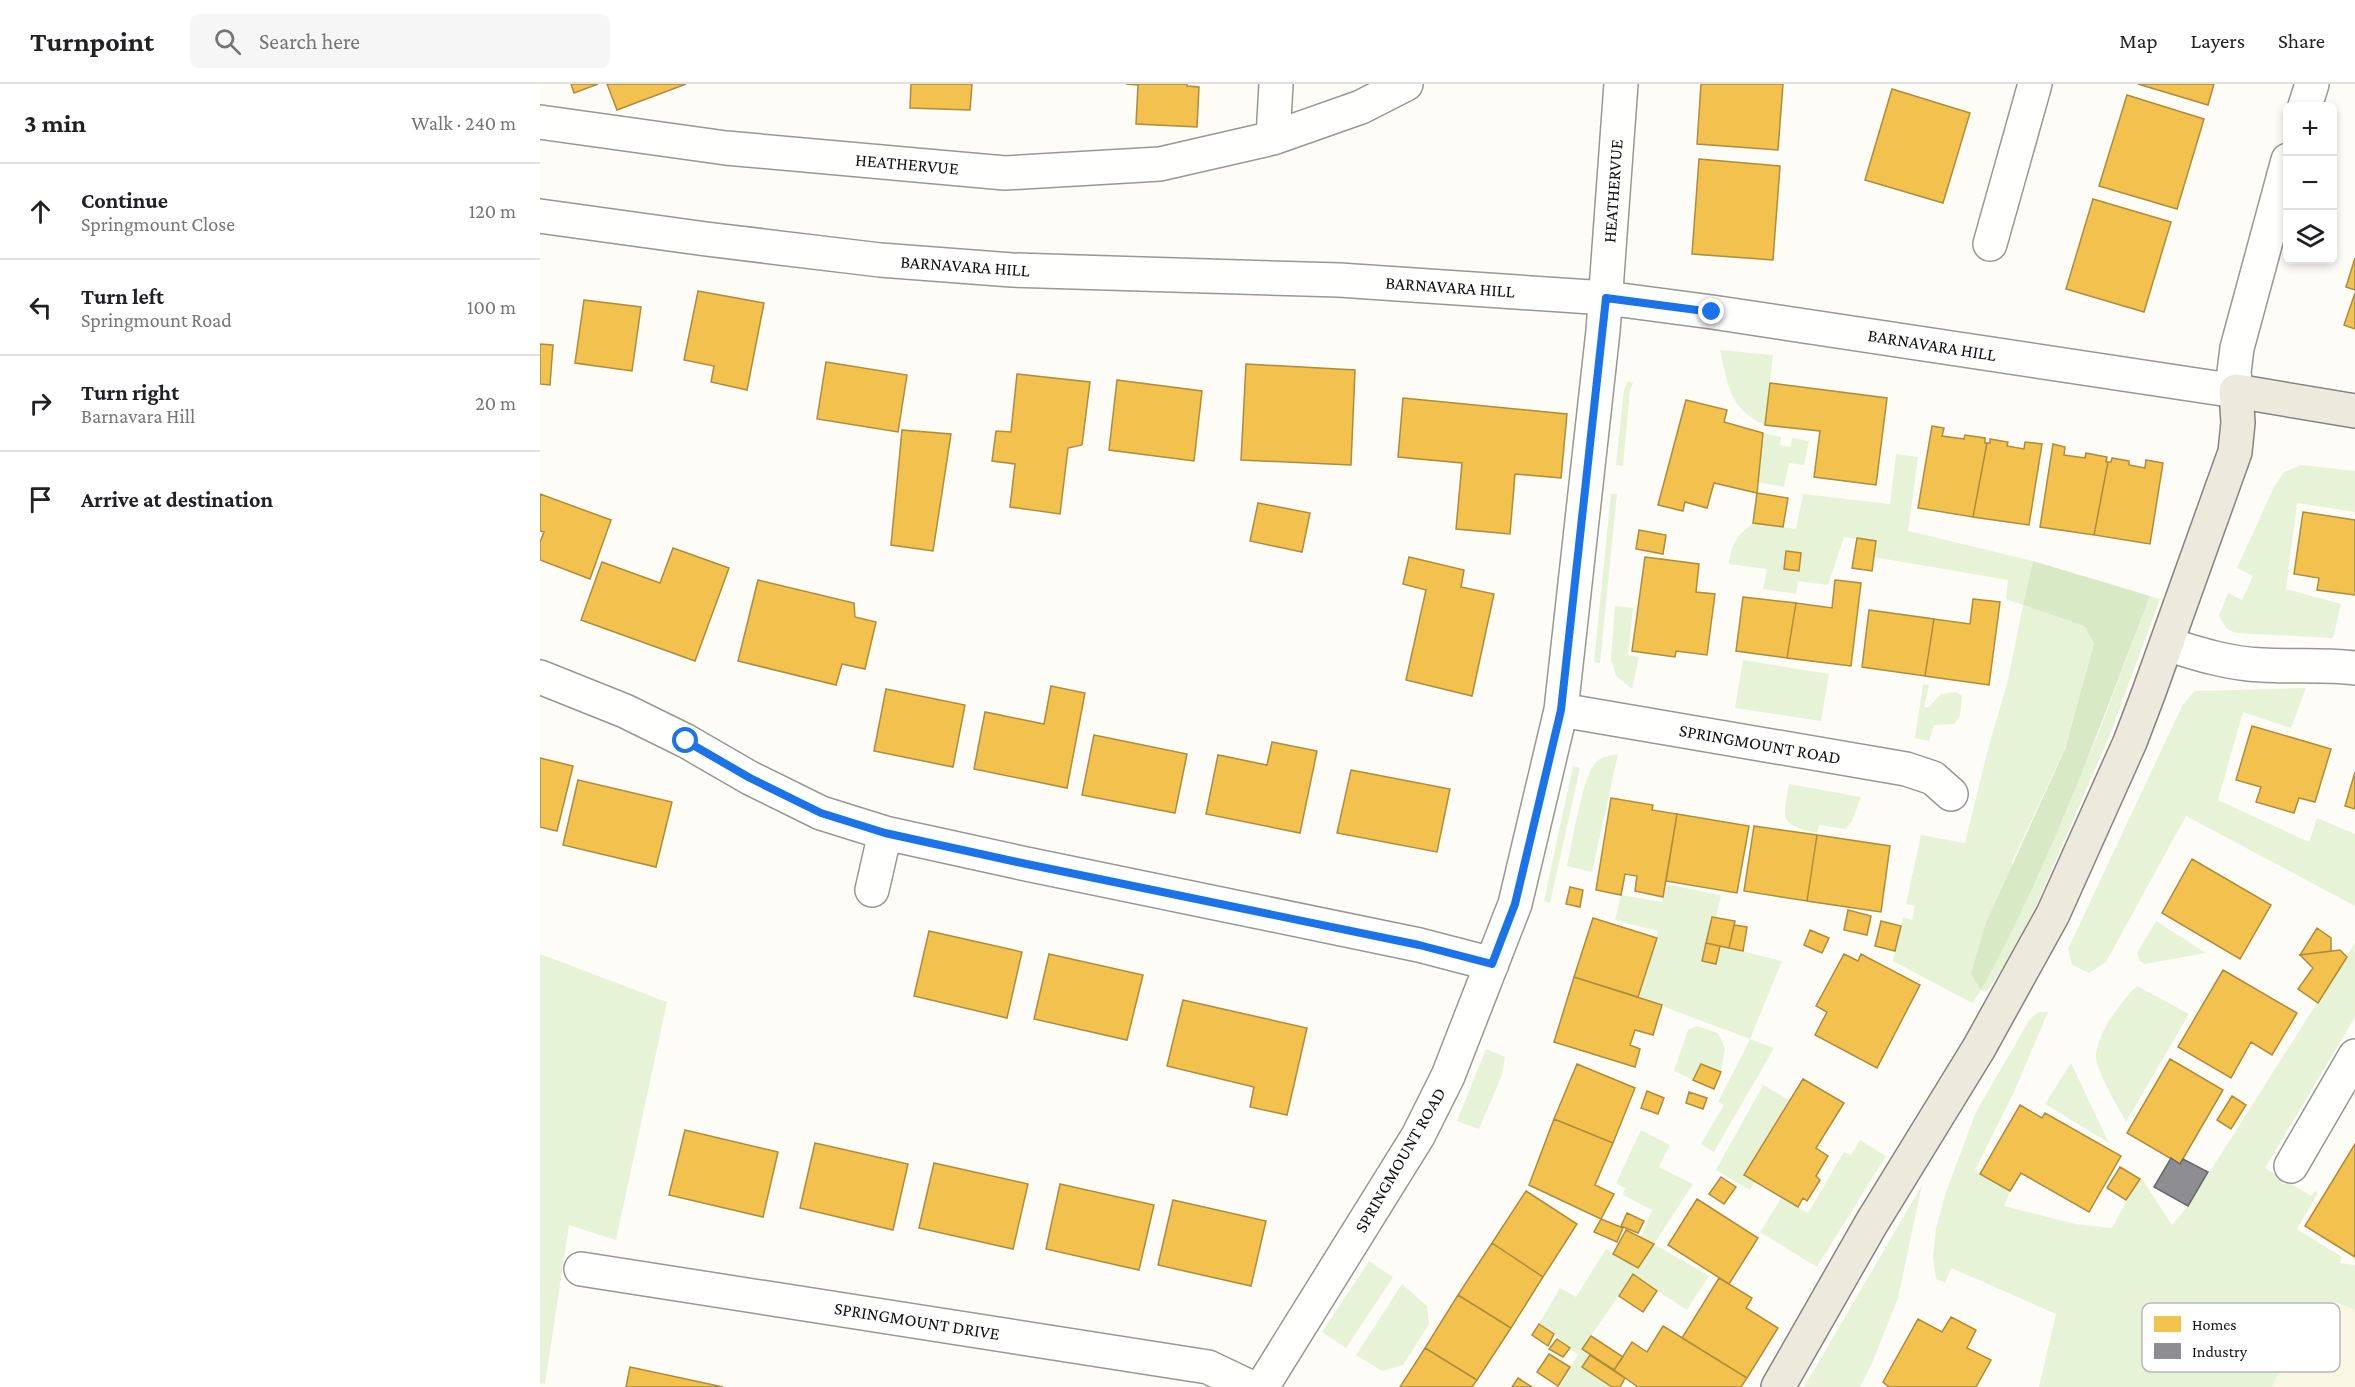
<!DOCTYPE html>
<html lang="en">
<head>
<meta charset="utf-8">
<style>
	:root { --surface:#fff; --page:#f6f6f6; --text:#202124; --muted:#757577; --line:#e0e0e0 }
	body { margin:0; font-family:"Crimson Pro",serif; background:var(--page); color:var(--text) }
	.controls { position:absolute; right:18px; top:18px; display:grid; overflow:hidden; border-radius:9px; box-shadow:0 3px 9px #0003 }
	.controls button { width:54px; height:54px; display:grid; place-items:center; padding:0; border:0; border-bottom:2px solid var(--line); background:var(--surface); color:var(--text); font:30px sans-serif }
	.stop { position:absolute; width:18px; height:18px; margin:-14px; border:4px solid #1a73e8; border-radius:50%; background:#fff }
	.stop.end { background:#1a73e8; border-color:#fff; box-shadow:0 2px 6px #0008 }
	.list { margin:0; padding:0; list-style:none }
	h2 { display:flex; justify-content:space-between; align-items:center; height:78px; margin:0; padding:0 24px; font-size:26px }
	h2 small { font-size:20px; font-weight:400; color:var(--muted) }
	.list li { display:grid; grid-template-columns:39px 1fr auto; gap:18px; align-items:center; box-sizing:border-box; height:96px; padding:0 24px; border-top:2px solid var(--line) }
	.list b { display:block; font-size:22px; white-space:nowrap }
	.list p { margin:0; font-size:20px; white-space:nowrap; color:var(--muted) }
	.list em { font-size:20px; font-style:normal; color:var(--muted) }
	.icon { flex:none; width:33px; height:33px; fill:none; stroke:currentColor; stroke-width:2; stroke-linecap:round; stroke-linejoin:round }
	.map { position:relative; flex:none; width:1815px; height:1303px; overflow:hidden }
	header { display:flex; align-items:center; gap:36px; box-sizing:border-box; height:84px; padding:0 30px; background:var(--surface); border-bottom:2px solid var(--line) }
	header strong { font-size:28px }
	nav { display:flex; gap:33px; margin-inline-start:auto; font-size:21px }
	.search { width:420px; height:54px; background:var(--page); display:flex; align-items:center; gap:15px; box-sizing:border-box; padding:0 21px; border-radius:9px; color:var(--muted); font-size:22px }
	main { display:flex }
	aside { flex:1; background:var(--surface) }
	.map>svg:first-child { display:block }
</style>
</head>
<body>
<header>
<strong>Turnpoint</strong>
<div class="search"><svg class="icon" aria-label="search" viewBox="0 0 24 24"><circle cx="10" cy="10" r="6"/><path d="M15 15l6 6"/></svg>Search here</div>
<nav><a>Map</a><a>Layers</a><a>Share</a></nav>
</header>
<main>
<aside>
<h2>3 min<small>Walk · 240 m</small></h2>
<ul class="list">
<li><svg class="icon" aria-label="ahead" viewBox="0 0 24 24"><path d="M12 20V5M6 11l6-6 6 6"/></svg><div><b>Continue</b><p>Springmount Close</p></div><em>120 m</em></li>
<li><svg class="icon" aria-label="left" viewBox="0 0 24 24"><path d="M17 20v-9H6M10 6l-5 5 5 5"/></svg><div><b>Turn left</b><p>Springmount Road</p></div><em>100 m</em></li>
<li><svg class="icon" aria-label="right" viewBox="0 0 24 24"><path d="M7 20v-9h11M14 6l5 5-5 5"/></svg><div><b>Turn right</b><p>Barnavara Hill</p></div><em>20 m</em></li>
<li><svg class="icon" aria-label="arrive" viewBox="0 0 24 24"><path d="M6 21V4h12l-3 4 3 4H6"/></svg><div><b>Arrive at destination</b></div></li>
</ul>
</aside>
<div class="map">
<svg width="1815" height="1303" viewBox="0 0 1815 1303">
	<rect width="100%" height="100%" fill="#fdfcf7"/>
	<path fill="#f9f7e4" d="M 1795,1218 L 1815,1226 L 1815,1303 L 1732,1303 L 1767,1229 Z"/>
	<path fill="#e7f3d7" d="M 1180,266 L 1233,271 L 1225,341 C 1189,325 1188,301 1180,266 Z
		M 1088,297 L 1093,299 L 1090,306 L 1083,382 L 1076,381 L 1084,306 Z
		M 1223,349 L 1241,353 L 1240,361 L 1250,363 L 1252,354 L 1269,357 L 1264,381 L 1249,379 L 1244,403 L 1218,398 Z
		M 1356,370 L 1378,373 L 1368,447 L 1493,477 L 1483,521 L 1544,542 L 1554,559 L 1525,664 L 1472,778 L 1486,817 L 1561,643 L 1610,512 L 1620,515 L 1571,648 L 1496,822 L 1470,874 L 1446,908 L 1441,906 L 1432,919 L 1353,877 L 1363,833 L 1372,836 L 1375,822 L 1366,820 L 1381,751 L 1425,759 L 1448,665 L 1468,596 L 1483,521 L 1466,515 L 1468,496 L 1334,473 L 1336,458 L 1304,453 L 1288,501 L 1258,497 L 1256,510 L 1223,505 L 1227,485 L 1189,480 C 1192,458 1196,453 1213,439 L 1256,445 L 1263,410 L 1350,420 Z
		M 1761,381 L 1815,387 L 1815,428 L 1757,419 L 1746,505 L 1801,520 L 1793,554 L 1696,549 L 1687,545 L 1679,532 L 1688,509 L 1702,516 L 1713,492 L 1697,484 L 1734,403 L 1744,388 Z
		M 1071,410 L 1077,410 L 1060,579 L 1054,578 Z
		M 1075,522 L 1093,524 L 1088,571 L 1099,573 L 1092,605 L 1076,592 L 1071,575 Z
		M 1203,576 L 1289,590 L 1281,637 L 1195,624 Z
		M 1383,600 L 1389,601 L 1384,623 L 1389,623 L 1401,610 L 1416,608 L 1422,612 L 1420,632 L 1414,640 L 1394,641 L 1389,657 L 1375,654 Z
		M 1766,604 L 1751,644 L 1703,628 L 1678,716 L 1769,758 L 1777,734 L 1815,750 L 1815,822 L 1646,732 L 1566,878 L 1549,889 L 1532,881 L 1528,865 L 1643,620 L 1655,607 Z
		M 1078,670 L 1052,788 L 1027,782 C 1032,761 1043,690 1056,678 C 1062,672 1070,672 1078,670 Z
		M 1033,682 L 1040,684 L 1010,819 L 1004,817 Z
		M 1249,700 L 1321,713 L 1312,737 L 1305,745 L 1279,741 L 1277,749 C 1238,740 1243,736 1249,700 Z
		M 1125,800 L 1181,811 L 1176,834 L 1172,833 L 1163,877 L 1176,880 L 1180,862 L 1242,877 L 1210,955 L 1234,964 L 1174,1068 L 1161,1060 L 1184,1021 L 1178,1018 L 1210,955 L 1098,913 L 1118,847 L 1075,836 L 1081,811 L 1122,818 Z
		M 1616,837 L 1666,869 L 1605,880 L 1600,877 L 1597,869 Z
		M 1815,859 L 1815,933 L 1725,1084 L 1771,1112 L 1775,1107 L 1778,1109 L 1757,1145 L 1802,1173 L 1800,1179 L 1815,1181 L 1815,1226 L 1795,1218 L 1767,1229 L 1732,1303 L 1499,1303 L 1516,1230 L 1411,1184 L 1405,1199 L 1396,1195 L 1393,1174 L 1396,1144 L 1406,1108 L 1436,1028 L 1490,935 L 1498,928 L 1508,928 L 1474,1008 L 1435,1086 L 1470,1107 L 1464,1122 L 1535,1140 L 1572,1144 L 1600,1092 L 1632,1141 L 1648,1122 Z
		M 0,870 L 127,918 L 76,1156 L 29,1141 L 5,1300 L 0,1299 Z
		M 1597,902 L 1649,930 L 1586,1038 C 1576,1019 1563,999 1557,979 C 1550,957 1582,916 1597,902 Z
		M 1157,942 L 1178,949 L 1185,964 L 1181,988 L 1161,980 L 1153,996 L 1134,987 L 1148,946 Z
		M 946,965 L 965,973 L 962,991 L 939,1045 L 917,1037 Z
		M 1531,979 L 1569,1059 L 1505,1020 Z
		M 1223,1001 L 1249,1016 L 1205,1090 L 1215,1097 L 1210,1106 L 1176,1086 Z
		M 1101,1046 L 1130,1061 L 1119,1083 L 1153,1100 L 1114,1160 L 1169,1192 L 1147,1226 L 1093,1191 L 1042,1265 L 1050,1271 L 1042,1283 L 1072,1303 L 1017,1303 L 1038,1271 C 1025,1260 1013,1249 999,1240 L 1020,1204 L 1036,1213 L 1066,1165 L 1097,1184 L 1114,1160 L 1101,1153 L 1112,1126 L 1083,1111 L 1085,1104 L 1076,1099 Z
		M 1320,1056 L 1346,1072 L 1277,1183 L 1220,1148 L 1242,1113 L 1268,1129 L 1304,1068 L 1311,1071 Z
		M 1382,1101 L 1358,1214 L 1332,1279 L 1320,1303 L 1264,1303 Z
		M 829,1177 L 853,1193 L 806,1264 L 782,1248 Z
		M 862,1200 L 887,1222 L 889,1240 L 863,1281 L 842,1287 L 816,1271 Z"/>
	<path fill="#d8eac5" d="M 1493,477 L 1610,512 C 1559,645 1510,781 1441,906 L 1431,890 L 1445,841 L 1525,665 L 1554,559 L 1544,542 L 1483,521 Z"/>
	<path fill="#f2c14e" stroke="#ae8c3c" stroke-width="1.5" d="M 31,0 L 58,0 L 34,9 Z
		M 67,0 L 146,0 L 77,26 Z
		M 371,0 L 432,0 L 430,26 L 370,24 Z
		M 586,0 L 647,0 L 647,2 L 659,3 L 657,43 L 596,40 L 598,1 Z
		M 1161,0 L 1243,0 L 1238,66 L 1157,60 Z
		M 1598,0 L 1674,0 L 1668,21 Z
		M 1352,5 L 1430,29 L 1403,119 L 1325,96 Z
		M 1587,11 L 1664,35 L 1637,125 L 1559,102 Z
		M 1159,75 L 1240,82 L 1233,176 L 1152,170 Z
		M 1553,115 L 1631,138 L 1604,228 L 1526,205 Z
		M 1815,174 L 1815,206 L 1806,203 Z
		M 158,207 L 224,219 L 207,306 L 171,298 L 174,282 L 144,276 Z
		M 1815,209 L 1815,245 L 1804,241 Z
		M 44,216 L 101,223 L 92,287 L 35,279 Z
		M 0,260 L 13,261 L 10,301 L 0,300 Z
		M 286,278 L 367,291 L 358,348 L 277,335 Z
		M 706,280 L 815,286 L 811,381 L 701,376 Z
		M 477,290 L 550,298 L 542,361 L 528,364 L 520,430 L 470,423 L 475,380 L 452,377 L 456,347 L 471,348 Z
		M 577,296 L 662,307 L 654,377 L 569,366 Z
		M 1230,299 L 1347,314 L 1336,401 L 1274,393 L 1280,347 L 1225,341 Z
		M 863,314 L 1027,330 L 1021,394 L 975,390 L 970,450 L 916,445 L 922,379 L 858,373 Z
		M 1146,316 L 1187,326 L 1184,338 L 1223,349 L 1217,409 L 1174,399 L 1167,424 L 1145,418 L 1143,427 L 1118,421 Z
		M 1392,342 L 1404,344 L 1402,352 L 1424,355 L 1425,351 L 1445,354 L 1445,359 L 1447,359 L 1433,433 L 1378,424 Z
		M 362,346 L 411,350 L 393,467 L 351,461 Z
		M 1450,355 L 1468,358 L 1467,362 L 1484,365 L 1485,358 L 1502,360 L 1489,441 L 1433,433 L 1447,359 L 1450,359 Z
		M 1513,360 L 1525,363 L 1524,371 L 1545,374 L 1546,369 L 1567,373 L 1566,378 L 1568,378 L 1554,451 L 1500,443 Z
		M 1572,374 L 1589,377 L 1589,381 L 1605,384 L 1606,376 L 1623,379 L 1610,460 L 1554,451 L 1568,378 L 1571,378 Z
		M 1217,409 L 1248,414 L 1243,443 L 1213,439 Z
		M 0,410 L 71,436 L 50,495 L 0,476 L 0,458 L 4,448 L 0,447 Z
		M 718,419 L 770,429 L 762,468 L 710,457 Z
		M 1763,428 L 1815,436 L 1815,511 L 1777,506 L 1779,494 L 1754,490 Z
		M 1099,446 L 1126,451 L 1123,470 L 1096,465 Z
		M 1317,454 L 1336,457 L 1332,487 L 1312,484 Z
		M 133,464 L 189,484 L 155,577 L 41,536 L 62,478 L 120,499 Z
		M 1246,467 L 1261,469 L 1259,487 L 1244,485 Z
		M 869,473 L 924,486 L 921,503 L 954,510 L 932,612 L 866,596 L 886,506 L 863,500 Z
		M 1105,473 L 1159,480 L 1156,508 L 1175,510 L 1167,571 L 1136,567 L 1135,573 L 1092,567 Z
		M 218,496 L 314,519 L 315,533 L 336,538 L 325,585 L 302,580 L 296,601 L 198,577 Z
		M 1295,496 L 1321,499 L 1311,582 L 1247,574 L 1256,519 L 1292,524 Z
		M 1203,513 L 1256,519 L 1247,574 L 1196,567 Z
		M 1433,515 L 1460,518 L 1449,601 L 1385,592 L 1394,535 L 1430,540 Z
		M 1329,526 L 1394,535 L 1385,592 L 1322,583 Z
		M 511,602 L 545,609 L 527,704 L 434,685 L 445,628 L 504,640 Z
		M 346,605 L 425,621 L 413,683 L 334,667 Z
		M 1712,642 L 1791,665 L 1775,718 L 1759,714 L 1754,729 L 1716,718 L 1721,703 L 1696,696 Z
		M 554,651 L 647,670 L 635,729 L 542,711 Z
		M 732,658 L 777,667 L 760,749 L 666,730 L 678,671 L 727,681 Z
		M 0,674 L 33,682 L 17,747 L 0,743 Z
		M 811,686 L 910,705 L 897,768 L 797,749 Z
		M 1815,688 L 1815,725 L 1805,722 Z
		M 38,696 L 132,718 L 116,783 L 23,761 Z
		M 1071,714 L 1113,721 L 1112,726 L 1137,730 L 1123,813 L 1095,807 L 1097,792 L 1085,790 L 1081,811 L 1056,806 Z
		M 1137,730 L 1209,742 L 1197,809 L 1126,797 Z
		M 1214,742 L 1277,751 L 1267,817 L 1204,807 Z
		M 1277,751 L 1350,762 L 1341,828 L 1267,817 Z
		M 1652,775 L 1731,821 L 1700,875 L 1622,829 Z
		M 1030,803 L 1043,806 L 1040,823 L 1026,820 Z
		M 1308,826 L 1331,832 L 1327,851 L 1304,846 Z
		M 1172,833 L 1195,837 L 1189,864 L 1166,859 Z
		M 1053,834 L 1117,854 L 1098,913 L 1034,893 Z
		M 1341,837 L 1361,842 L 1355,867 L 1335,862 Z
		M 1194,841 L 1207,843 L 1203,867 L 1189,864 Z
		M 1777,844 L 1791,854 L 1791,867 L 1760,871 Z
		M 1270,846 L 1289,854 L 1282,869 L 1264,861 Z
		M 389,847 L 482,868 L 467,934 L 374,912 Z
		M 1166,859 L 1180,862 L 1176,880 L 1162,877 Z
		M 1800,866 L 1807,873 L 1778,919 L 1758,905 L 1773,884 L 1760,871 Z
		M 509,870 L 603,891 L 587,956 L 494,935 Z
		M 1304,870 L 1318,877 L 1321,870 L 1380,901 L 1337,984 L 1275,951 L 1287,928 L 1276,922 Z
		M 1683,886 L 1757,929 L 1732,971 L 1711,958 L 1691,994 L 1638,963 Z
		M 1034,893 L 1122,921 L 1113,951 L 1095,946 L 1090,961 L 1100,965 L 1095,983 L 1014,958 Z
		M 643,916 L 767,944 L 747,1031 L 710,1023 L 714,1003 L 627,982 Z
		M 1630,975 L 1683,1006 L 1640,1080 L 1587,1049 Z
		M 1037,980 L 1095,1004 L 1073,1059 L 1014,1035 Z
		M 1161,980 L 1181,988 L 1174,1005 L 1153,996 Z
		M 1263,995 L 1304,1019 L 1276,1064 L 1288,1072 L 1276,1092 L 1280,1096 L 1267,1117 L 1263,1114 L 1258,1123 L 1204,1091 Z
		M 1107,1007 L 1124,1014 L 1118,1030 L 1101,1024 Z
		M 1149,1008 L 1167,1014 L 1163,1025 L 1146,1019 Z
		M 1692,1012 L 1706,1021 L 1691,1045 L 1677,1036 Z
		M 1480,1021 L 1502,1034 L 1505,1029 L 1581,1072 L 1549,1128 L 1481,1089 L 1470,1107 L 1440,1090 Z
		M 1014,1035 L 1073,1059 L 1055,1101 L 1074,1110 L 1061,1135 L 989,1101 Z
		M 145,1046 L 238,1068 L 223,1133 L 129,1111 Z
		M 275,1059 L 368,1080 L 353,1146 L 260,1124 Z
		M 1815,1060 L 1815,1173 L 1765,1142 Z
		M 394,1079 L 488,1100 L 473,1165 L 379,1144 Z
		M 1580,1083 L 1600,1095 L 1586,1116 L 1567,1104 Z
		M 1181,1093 L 1196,1103 L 1184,1120 L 1169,1110 Z
		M 520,1100 L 614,1121 L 599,1186 L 506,1165 Z
		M 986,1107 L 1037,1140 L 1003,1193 L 952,1159 Z
		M 1157,1115 L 1218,1154 L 1189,1200 L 1128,1161 Z
		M 633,1116 L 726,1137 L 711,1202 L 618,1181 Z
		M 1087,1129 L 1104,1137 L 1098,1149 L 1081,1142 Z
		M 1061,1135 L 1083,1144 L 1077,1158 L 1054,1148 Z
		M 1086,1146 L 1114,1160 L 1098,1184 L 1073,1170 Z
		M 952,1159 L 1003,1193 L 971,1244 L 918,1211 Z
		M 1093,1190 L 1117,1207 L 1103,1228 L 1079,1212 Z
		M 1179,1194 L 1212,1214 L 1206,1224 L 1238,1244 L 1207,1294 L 1142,1254 Z
		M 918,1211 L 971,1244 L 937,1296 L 885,1264 Z
		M 1411,1233 L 1436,1246 L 1427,1264 L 1451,1276 L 1436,1303 L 1349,1303 L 1343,1298 L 1378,1235 L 1402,1248 Z
		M 999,1240 L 1014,1250 L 1008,1262 L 992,1251 Z
		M 1123,1242 L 1207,1294 L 1201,1303 L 1098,1303 L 1074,1286 L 1092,1258 L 1107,1268 Z
		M 1051,1252 L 1083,1273 L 1074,1286 L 1042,1265 Z
		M 1017,1255 L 1030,1264 L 1023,1273 L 1009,1265 Z
		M 885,1264 L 937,1296 L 932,1303 L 860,1303 Z
		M 1009,1270 L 1030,1283 L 1018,1302 L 997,1288 Z
		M 1050,1271 L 1085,1294 L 1080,1303 L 1072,1303 L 1042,1283 Z
		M 90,1283 L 183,1303 L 86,1303 Z
		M 978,1294 L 992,1303 L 972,1303 Z"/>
	<path fill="#8d8d92" stroke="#68686b" stroke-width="1.5" d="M 1631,1074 L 1640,1080 L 1643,1075 L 1668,1088 L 1648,1122 L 1614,1103 Z"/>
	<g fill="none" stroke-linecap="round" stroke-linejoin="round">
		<defs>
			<path id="minor" d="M 1765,22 L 1772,0
				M 0,38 L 186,64 L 465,89 L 620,80 L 733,54 L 821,23 L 866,0
				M 733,54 L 736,0
				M 0,132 L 166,155 L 340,176 L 472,186 L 799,196 L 1066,214 L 1172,228 L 1696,307 L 1694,288 L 1697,264 L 1748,76
				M 1450,160 L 1495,0
				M 1627,560 C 1658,570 1690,580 1722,581 C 1754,583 1784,580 1815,584
				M 0,593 L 85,627 L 146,657 L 210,694 L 281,729 L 345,749 L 477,778 L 879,861 L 952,880
				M 1021,626 L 1366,685 L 1393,694 L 1411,710
				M 332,806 L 345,749
				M 1751,1082 L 1815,972
				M 41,1185 L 668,1283 L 710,1303
				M 722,1303 L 878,1052 L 908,992 L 975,820 L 1021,626 L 1063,247 L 1081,0"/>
			<path id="major" d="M 1238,1303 L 1331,1140 L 1439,964 L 1513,830 L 1590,658 L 1609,608 L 1695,368 L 1698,339 L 1696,307 L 1815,327"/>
		</defs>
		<use href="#minor" stroke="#979795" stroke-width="36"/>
		<use href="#major" stroke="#858482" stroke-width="36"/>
		<use href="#minor" stroke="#fffffe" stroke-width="33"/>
		<use href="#major" stroke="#ede9dc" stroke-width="33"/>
	</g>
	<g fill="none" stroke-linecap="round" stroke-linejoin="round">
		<path stroke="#1a73e8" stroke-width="8" d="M 146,657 L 210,694 L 281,729 L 345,749 L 477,778 L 879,861 L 952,880 L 975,820 L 1021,626 L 1066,214 L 1172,228"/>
	</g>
	<g text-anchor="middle" stroke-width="6" stroke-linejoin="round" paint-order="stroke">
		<g font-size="18" fill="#111" stroke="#fff">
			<text transform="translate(367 80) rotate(5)" y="6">HEATHERVUE</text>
			<text transform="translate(1073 107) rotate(-86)" y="6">HEATHERVUE</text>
			<text transform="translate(425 182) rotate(4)" y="6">BARNAVARA HILL</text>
			<text transform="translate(910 203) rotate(4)" y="6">BARNAVARA HILL</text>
			<text transform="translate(1392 261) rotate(9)" y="6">BARNAVARA HILL</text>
			<text transform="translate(1220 660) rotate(10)" y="6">SPRINGMOUNT ROAD</text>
			<text transform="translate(860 1076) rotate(-60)" y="6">SPRINGMOUNT ROAD</text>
			<text transform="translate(377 1237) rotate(9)" y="6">SPRINGMOUNT DRIVE</text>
		</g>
	</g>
	<rect x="1602" y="1219" width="198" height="69" rx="9" fill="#fff" stroke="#b8b8b8" stroke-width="1.5"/>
	<rect x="1614" y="1232" width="27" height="16" fill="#f2c14e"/>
	<rect x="1614" y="1259" width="27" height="16" fill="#8d8d92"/>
	<g font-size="16" fill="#111">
		<text x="1652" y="1246">Homes</text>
		<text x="1652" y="1273">Industry</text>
	</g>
</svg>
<div class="controls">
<button>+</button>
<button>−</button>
<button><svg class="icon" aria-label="layers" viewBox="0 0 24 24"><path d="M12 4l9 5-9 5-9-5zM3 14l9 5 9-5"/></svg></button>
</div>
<div class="stop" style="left:146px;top:657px"></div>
<div class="stop end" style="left:1172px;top:228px"></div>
</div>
</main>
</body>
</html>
